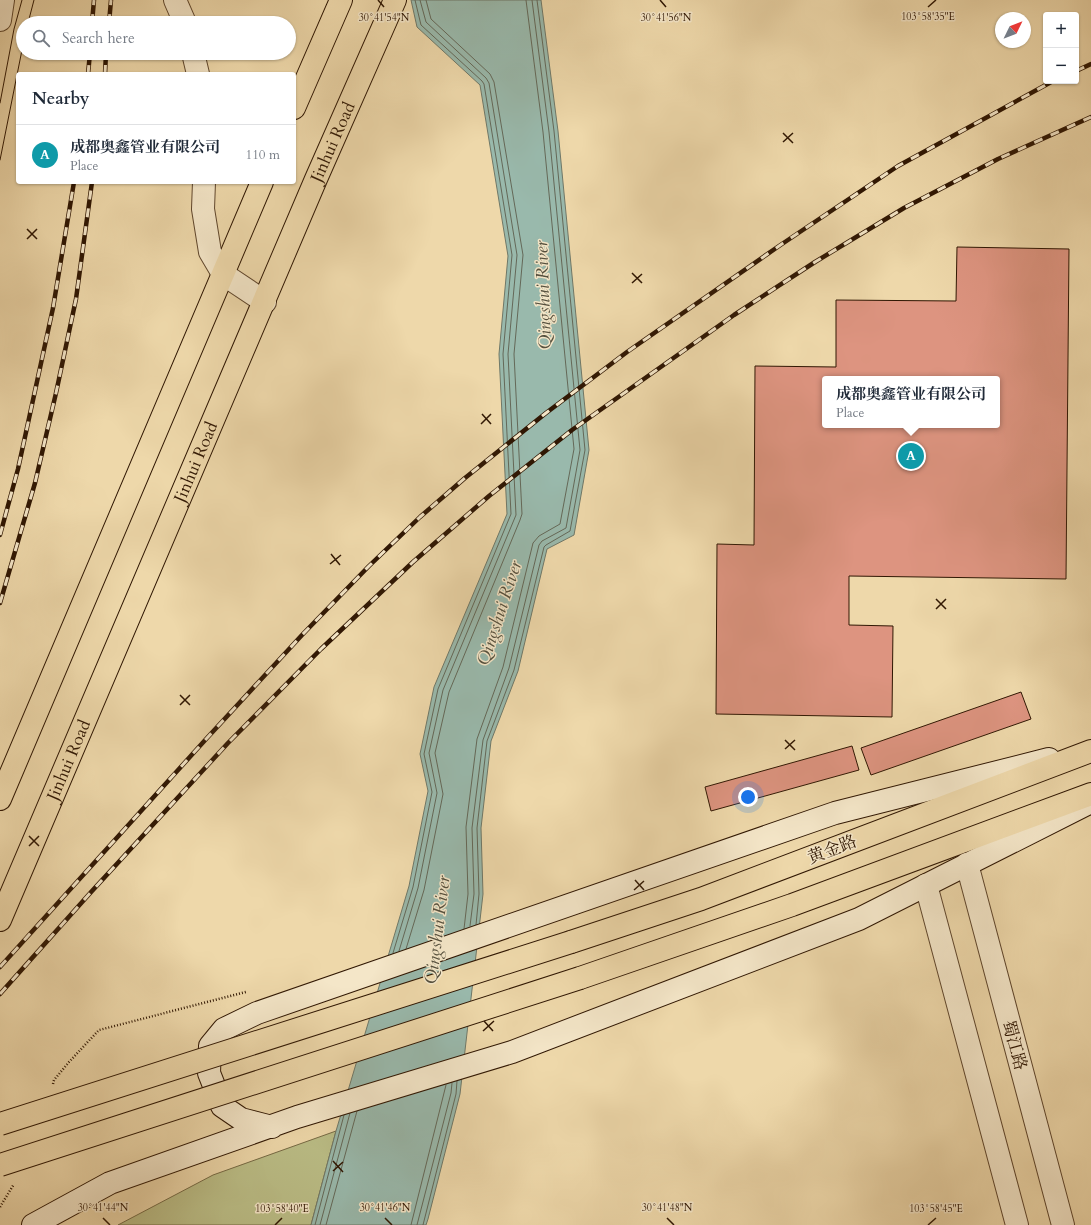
<!DOCTYPE html>
<html lang="en">
<head>
<meta charset="utf-8">
<style>
	:root { --surface:#fff; --page:#f2f2f3; --text:#1f2937; --muted:#747a83; --line:#e0e1e3; --accent:#8f2418 }
	body { margin:0; font-family:Cardo,"Noto Serif SC",serif; background:var(--page); color:var(--text) }
	.controls { position:absolute; right:12px; top:12px; display:grid; overflow:hidden; border-radius:4px; box-shadow:0 1px 3px #0004 }
	.controls button { width:36px; height:36px; display:grid; place-items:center; padding:0; border:0; border-bottom:1px solid var(--line); background:var(--surface); color:var(--text); font:20px sans-serif }
	.compass { position:absolute; left:995px; top:12px; width:36px; height:36px; border-radius:50%; background:var(--surface); box-shadow:0 1px 3px #0004; rotate:47deg }
	.you { position:absolute; left:748px; top:797px; width:14px; height:14px; margin:-10px; border:3px solid #fff; border-radius:50%; background:#1a73e8; box-shadow:0 0 0 6px #1a73e833 }
	.badge { display:grid; place-items:center; width:26px; height:26px; border-radius:50%; background:var(--accent); color:#fff; font-size:13px; font-weight:700 }
	.pin { position:absolute; translate:-50% -50%; border:2px solid #fff; box-shadow:0 1px 4px #0006 }
	.popup { position:absolute; left:822px; top:376px; width:178px; height:52px; box-sizing:border-box; display:grid; place-content:center; border-radius:4px; background:var(--surface); filter:drop-shadow(0 1px 3px #0005); font-size:13px; white-space:nowrap; color:var(--muted) }
	.popup b { font-size:15px; color:var(--text) }
	.popup::after { content:''; position:absolute; left:50%; top:100%; margin-left:-8px; border:8px solid transparent; border-top-color:var(--surface) }
	.list { margin:0; padding:0; list-style:none }
	h2 { display:flex; justify-content:space-between; align-items:center; height:52px; margin:0; padding:0 16px; font-size:17px }
	h2 small { font-size:13px; font-weight:400; color:var(--muted) }
	.list li { display:grid; grid-template-columns:26px 1fr auto; gap:12px; align-items:center; box-sizing:border-box; height:60px; padding:0 16px; border-top:1px solid var(--line) }
	.list b { display:block; font-size:15px; white-space:nowrap }
	.list p { margin:0; font-size:13px; white-space:nowrap; color:var(--muted) }
	.list em { font-size:13px; font-style:normal; color:var(--muted) }
	.icon { flex:none; width:22px; height:22px; fill:none; stroke:currentColor; stroke-width:2; stroke-linecap:round; stroke-linejoin:round }
	.map { position:relative; flex:none; width:1091px; height:1225px; overflow:hidden }
	.search { position:absolute; background:var(--surface); box-shadow:0 1px 3px #0004; left:16px; top:16px; width:280px; height:44px; display:flex; align-items:center; gap:10px; box-sizing:border-box; padding:0 14px; border-radius:22px; color:var(--muted); font-size:15px }
	.panel { position:absolute; background:var(--surface); box-shadow:0 1px 3px #0004; left:16px; top:72px; width:280px; height:112px; border-radius:4px }
	.map>svg:first-child { display:block }
</style>
</head>
<body>
<div class="map">
<svg width="1091" height="1225" viewBox="0 0 1091 1225">
	<rect width="100%" height="100%" fill="#eed8aa"/>
	<filter id="stains"><feTurbulence type="fractalNoise" baseFrequency=".005" numOctaves="4"/><feColorMatrix values="0 0 0 0 .2 0 0 0 0 .09 0 0 0 0 .02 0 0 0 .5 -.17"/></filter>
	<radialGradient id="worn" r=".72"><stop offset=".6" stop-color="#630" stop-opacity="0"/><stop offset="1" stop-color="#630" stop-opacity=".3"/></radialGradient>
	<path fill="#bbbe87" stroke="#766a45" d="M 336,1131 L 311,1225 L 118,1225 L 213,1175 Z"/>
	<path fill="#99b9ac" stroke="#6f7868" d="M 411,0 L 541,0 L 558,131 L 589,450 L 574,535 L 547,549 L 518,671 L 491,741 L 481,828 L 483,894 L 460,1094 L 428,1219 L 426,1225 L 311,1225 L 336,1131 L 409,886 L 428,791 L 420,754 L 434,687 L 507,514 L 499,354 L 508,256 L 480,85 L 417,27 Z"/>
	<g fill="none" stroke-linecap="round" stroke-linejoin="round">
		<path stroke="#646858" stroke-width="1" d="M 476,925 L 479,894 L 477,828 L 487,741 L 514,670 L 544,547 L 546,545 L 570,531 L 585,450 L 554,131 L 537,0
			M 470,926 L 474,894 L 472,828 L 483,740 L 509,668 L 539,545 L 542,541 L 566,528 L 580,450 L 549,132 L 532,0
			M 464,929 L 468,894 L 466,827 L 477,739 L 503,667 L 533,543 L 539,536 L 560,524 L 574,449 L 543,132 L 526,0
			M 406,949 L 424,890 L 443,794 L 435,753 L 449,692 L 520,520 L 522,514 L 514,354 L 523,255 L 494,82 L 490,74 L 431,19 L 426,0
			M 399,951 L 418,888 L 437,793 L 429,753 L 443,690 L 516,515 L 508,354 L 517,255 L 489,83 L 486,78 L 426,22 L 420,0
			M 393,953 L 413,887 L 432,792 L 424,754 L 438,689 L 511,514 L 503,354 L 512,255 L 484,84 L 482,81 L 421,25 L 415,0
			M 315,1225 L 344,1115
			M 320,1225 L 350,1113
			M 326,1225 L 357,1111
			M 411,1225 L 446,1085
			M 417,1225 L 451,1093 L 452,1083
			M 423,1225 L 456,1094 L 457,1081"/>
	</g>
	<path fill="#dd9480" stroke="#301703" fill-rule="evenodd" d="M 957,247 L 1069,249 L 1066,579 L 849,576 L 849,625 L 893,626 L 892,717 L 716,714 L 717,544 L 754,545 L 755,366 L 836,367 L 836,300 L 956,301 ZM 825,379 L 997,379 L 997,425 L 825,425 Z
		M 1021,692 L 1031,719 L 871,775 L 861,748 Z
		M 852,746 L 859,770 L 711,811 L 705,787 Z"/>
	<g fill="none" stroke-linecap="round" stroke-linejoin="round">
		<defs>
			<path id="minor" d="M 175,0 L 185,23
				M 0,20 L 3,0
				M 193,53 L 198,74
				M 204,182 L 203,209 L 210,252 L 223,274 L 265,302"/>
			<path id="tertiary" d="M 967,864 L 1063,1225
				M 926,885 L 1017,1225"/>
			<path id="secondary" d="M 272,1127 L 241,1119 L 222,1106 L 209,1073 L 210,1046 L 224,1029 L 257,1013 L 835,813 L 1049,759
				M 33,1225 L 110,1183 L 297,1117 L 512,1052 L 859,919 L 1085,805"/>
			<g id="primary">
				<path d="M 294,108 L 341,0"/>
				<path d="M 0,799 L 262,182"/>
				<path id="s1" d="M 0,920 L 316,179 L 395,0"/>
				<path d="M 571,942 L 701,899 L 1091,751"/>
				<path d="M 580,978 L 792,905 L 1091,794"/>
			</g>
		</defs>
		<use href="#minor" stroke="#60472d" stroke-width="24"/>
		<use href="#tertiary" stroke="#60472d" stroke-width="24"/>
		<use href="#secondary" stroke="#301703" stroke-width="24"/>
		<use href="#primary" stroke="#301703" stroke-width="24"/>
		<path stroke="#301703" stroke-width="2.5" stroke-dasharray="1 2" stroke-linecap="butt" d="M 53,1084 L 54,1080 L 69,1062 L 99,1030 L 246,992
			M 0,1207 L 14,1184"/>
		<use href="#minor" stroke="#f4e6c8" stroke-width="22"/>
		<use href="#tertiary" stroke="#f4e6c8" stroke-width="22"/>
		<use href="#secondary" stroke="#f4e6c8" stroke-width="22"/>
		<use href="#primary" stroke="#eed8aa" stroke-width="22"/>
		<path stroke="#301703" stroke-width="1" d="M 28,23 L 34,0
			M 0,103 L 14,29 L 22,0
			M 0,160 L 23,45"/>
		<defs>
			<path id="rail" d="M 92,23 L 94,0
				M 109,23 L 111,0
				M 1076,71 L 1091,64
				M 88,74 L 90,53
				M 105,74 L 106,53
				M 0,535 L 18,469 L 53,308 L 74,182
				M 0,603 L 35,483 L 56,393 L 76,299 L 92,182
				M 0,967 L 207,738 L 302,635 L 369,566 L 420,517 L 465,478 L 546,413 L 627,352 L 779,246 L 898,166 L 1053,81
				M 0,994 L 92,891 L 228,743 L 321,649 L 413,562 L 489,496 L 572,430 L 734,315 L 815,262 L 904,208 L 998,159 L 1091,117"/>
		</defs>
		<use href="#rail" stroke="#301703" stroke-width="4.5"/>
		<use href="#rail" stroke="#f4e6c8" stroke-width="3" stroke-dasharray="9" stroke-linecap="butt"/>
		<defs>
			<path id="primary-bridge" d="M 0,1124 L 571,942
				M 0,1165 L 580,978"/>
		</defs>
		<use href="#primary-bridge" stroke="#301703" stroke-width="24" stroke-linecap="butt"/>
		<use href="#primary-bridge" stroke="#eed8aa" stroke-width="22"/>
	</g>
	<path fill="none" stroke="#301703" stroke-width="1.5" d="M 378,0 L 384,7M 660,0 L 666,7M 928,7 L 936,0M 783,133 L 793,143M 783,142 L 793,133M 27,229 L 37,239M 27,239 L 37,229M 632,273 L 642,283M 632,283 L 642,274M 482,414 L 491,424M 481,424 L 491,414M 331,554 L 340,565M 330,564 L 341,555M 936,599 L 946,609M 936,609 L 946,599M 180,695 L 190,705M 180,705 L 190,695M 785,740 L 795,750M 785,749 L 795,740M 29,836 L 39,846M 29,846 L 39,836M 635,880 L 644,890M 634,890 L 644,881M 484,1021 L 493,1031M 483,1031 L 494,1021M 333,1161 L 343,1172M 333,1171 L 343,1162M 103,1218 L 110,1225M 385,1218 L 392,1225M 667,1218 L 674,1225M 275,1225 L 282,1218M 928,1225 L 936,1218"/>
	<g text-anchor="middle" stroke-width="3" stroke-linejoin="round" paint-order="stroke">
		<g font-size="17" fill="#301703" stroke="#f4e6c8">
			<text dy="6" stroke="none"><textPath href="#s1" startOffset="846">Jinhui Road</textPath></text>
			<text dy="6" stroke="none"><textPath href="#s1" startOffset="498">Jinhui Road</textPath></text>
			<text dy="6" stroke="none"><textPath href="#s1" startOffset="174">Jinhui Road</textPath></text>
			<text transform="translate(832 849) rotate(-21)" y="6">黄金路</text>
			<text transform="translate(1015 1045) rotate(75)" y="6">蜀江路</text>
		</g>
		<g font-size="18" font-style="italic" fill="#55503e" stroke="#f4e6c8">
			<text transform="translate(543 295) rotate(-92)" y="6">Qingshui River</text>
			<text transform="translate(499 613) rotate(-72)" y="6">Qingshui River</text>
			<text transform="translate(437 930) rotate(-83)" y="6">Qingshui River</text>
		</g>
	</g>
	<g font-size="10" text-anchor="middle" fill="#301703" stroke="#f4e6c8" stroke-width="3" stroke-linejoin="round" paint-order="stroke">
		<text x="928" y="20">103°58'35"E</text>
		<text x="384" y="21">30°41'54"N</text>
		<text x="666" y="21">30°41'56"N</text>
		<text x="103" y="1211">30°41'44"N</text>
		<text x="385" y="1211">30°41'46"N</text>
		<text x="667" y="1211">30°41'48"N</text>
		<text x="282" y="1212">103°58'40"E</text>
		<text x="936" y="1212">103°58'45"E</text>
	</g>
	<rect width="100%" height="100%" filter="url(#stains)"/>
	<rect width="100%" height="100%" fill="url(#worn)"/>
</svg>
<div class="controls">
<button>+</button>
<button>−</button>
</div>
<svg class="compass" viewBox="-18 -18 36 36"><path d="M0-13l5 13h-10z" fill="#e53935"/><path d="M0 13l5-13h-10z" fill="#747a83"/></svg>
<div class="you"></div>
<div class="pin badge" style="left:911px;top:456px;background:#0f9aa8">A</div>
<div class="popup"><b>成都奥鑫管业有限公司</b>Place</div>
<div class="search"><svg class="icon" aria-label="search" viewBox="0 0 24 24"><circle cx="10" cy="10" r="6"/><path d="M15 15l6 6"/></svg>Search here</div>
<section class="panel">
<h2>Nearby<small></small></h2>
<ul class="list">
<li><span class="badge" style="background:#0f9aa8">A</span><div><b>成都奥鑫管业有限公司</b><p>Place</p></div><em>110 m</em></li>
</ul>
</section>
</div>
</body>
</html>
